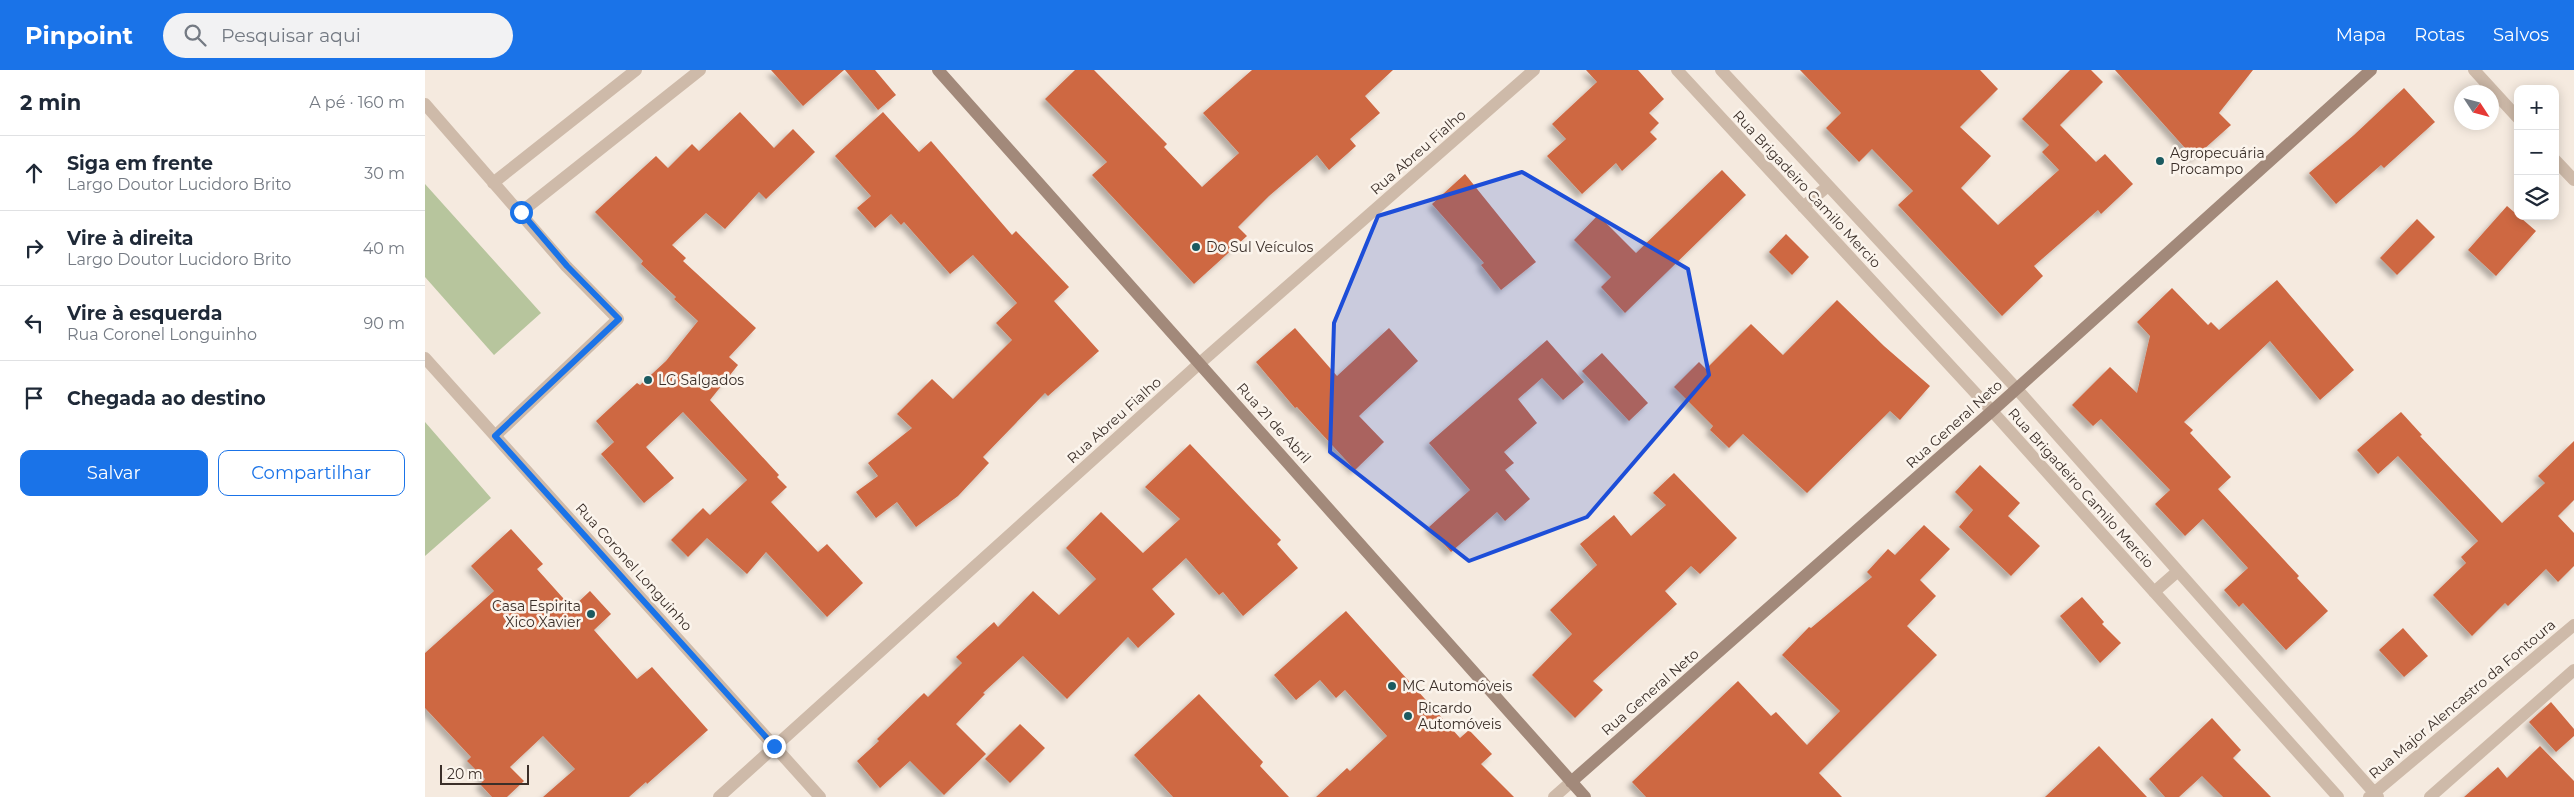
<!DOCTYPE html>
<html lang="pt">
<head>
<meta charset="utf-8">
<style>
	:root { --surface:#fff; --page:#f2f2f3; --text:#1f2937; --muted:#747a83; --line:#e0e1e3; --accent:#1a73e8 }
	body { margin:0; font-family:Montserrat,sans-serif; background:var(--page); color:var(--text) }
	.controls { position:absolute; right:15px; top:15px; display:grid; overflow:hidden; border-radius:10px; box-shadow:0 2px 12px #0003 }
	.controls button { width:45px; height:45px; display:grid; place-items:center; padding:0; border:0; border-bottom:1px solid var(--line); background:var(--surface); color:var(--text); font:25px sans-serif }
	.compass { position:absolute; left:2029px; top:15px; width:45px; height:45px; border-radius:50%; background:var(--surface); box-shadow:0 2px 12px #0003; rotate:126deg }
	.scale { position:absolute; left:15px; bottom:12px; width:89px; box-sizing:border-box; padding-left:5px; border:2px solid #3b2f29; border-top:0; font-size:14px; line-height:18px; white-space:nowrap; color:#3b2f29; -webkit-text-stroke:4px #fbf4ec; paint-order:stroke }
	.stop { position:absolute; width:15px; height:15px; margin:-11px; border:4px solid #1a73e8; border-radius:50%; background:#fff }
	.stop.end { background:#1a73e8; border-color:#fff; box-shadow:0 1px 5px #0008 }
	.list { margin:0; padding:0; list-style:none }
	h2 { display:flex; justify-content:space-between; align-items:center; height:65px; margin:0; padding:0 20px; font-size:21px }
	h2 small { font-size:16px; font-weight:400; color:var(--muted) }
	.list li { display:grid; grid-template-columns:32px 1fr auto; gap:15px; align-items:center; box-sizing:border-box; height:75px; padding:0 20px; border-top:1px solid var(--line) }
	.list b { display:block; font-size:19px; white-space:nowrap }
	.list p { margin:0; font-size:16px; white-space:nowrap; color:var(--muted) }
	.list em { font-size:16px; font-style:normal; color:var(--muted) }
	.actions { display:flex; gap:10px; padding:15px 20px }
	.actions a { flex:1; padding:11px 0; border:1px solid var(--accent); border-radius:10px; text-align:center; font-size:18px; color:var(--accent) }
	.actions .main { background:var(--accent); color:#fff }
	.icon { flex:none; width:28px; height:28px; fill:none; stroke:currentColor; stroke-width:2; stroke-linecap:round; stroke-linejoin:round }
	.map { position:relative; flex:none; width:2149px; height:727px; overflow:hidden }
	header { display:flex; align-items:center; gap:30px; box-sizing:border-box; height:70px; padding:0 25px; background:var(--accent); color:#fff }
	header strong { font-size:24px }
	nav { display:flex; gap:28px; margin-inline-start:auto; font-size:18px }
	.search { width:350px; height:45px; background:var(--page); display:flex; align-items:center; gap:12px; box-sizing:border-box; padding:0 18px; border-radius:28px; color:var(--muted); font-size:19px }
	main { display:flex }
	aside { flex:1; background:var(--surface) }
	.map>svg:first-child { display:block }
</style>
</head>
<body>
<header>
<strong>Pinpoint</strong>
<div class="search"><svg class="icon" aria-label="search" viewBox="0 0 24 24"><circle cx="10" cy="10" r="6"/><path d="M15 15l6 6"/></svg>Pesquisar aqui</div>
<nav><a>Mapa</a><a>Rotas</a><a>Salvos</a></nav>
</header>
<main>
<aside>
<h2>2 min<small>A pé · 160 m</small></h2>
<ul class="list">
<li><svg class="icon" aria-label="ahead" viewBox="0 0 24 24"><path d="M12 20V5M6 11l6-6 6 6"/></svg><div><b>Siga em frente</b><p>Largo Doutor Lucidoro Brito</p></div><em>30 m</em></li>
<li><svg class="icon" aria-label="right" viewBox="0 0 24 24"><path d="M7 20v-9h11M14 6l5 5-5 5"/></svg><div><b>Vire à direita</b><p>Largo Doutor Lucidoro Brito</p></div><em>40 m</em></li>
<li><svg class="icon" aria-label="left" viewBox="0 0 24 24"><path d="M17 20v-9H6M10 6l-5 5 5 5"/></svg><div><b>Vire à esquerda</b><p>Rua Coronel Longuinho</p></div><em>90 m</em></li>
<li><svg class="icon" aria-label="arrive" viewBox="0 0 24 24"><path d="M6 21V4h12l-3 4 3 4H6"/></svg><div><b>Chegada ao destino</b></div></li>
</ul>
<div class="actions"><a class="main">Salvar</a><a>Compartilhar</a></div>
</aside>
<div class="map">
<svg width="2149" height="727" viewBox="0 0 2149 727">
	<defs>
		<filter id="shadow"><feDropShadow dx="-4.5" dy="4.5" stdDeviation="2.5" flood-color="#0004"/></filter>
	</defs>
	<rect width="100%" height="100%" fill="#f5eadf"/>
	<path fill="#b7c59d" d="M 0,114 L 116,243 L 69,285 L 0,207 Z
		M 0,352 L 66,428 L 0,486 Z"/>
	<path fill="#ce6743" filter="url(#shadow)" d="M 346,0 L 419,0 L 378,36 Z
		M 420,0 L 450,0 L 471,25 L 453,40 Z
		M 650,0 L 669,0 L 742,74 L 739,77 L 777,117 L 814,83 L 778,43 L 827,0 L 968,0 L 940,26 L 955,43 L 925,69 L 931,76 L 904,100 L 892,85 L 844,126 L 813,157 L 822,166 L 769,214 L 667,105 L 682,92 L 620,29 Z
		M 1161,0 L 1213,0 L 1239,29 L 1224,43 L 1234,53 L 1225,62 L 1232,69 L 1197,101 L 1191,93 L 1157,124 L 1122,86 L 1141,69 L 1127,54 L 1172,12 Z
		M 1375,0 L 1555,0 L 1573,19 L 1535,57 L 1566,86 L 1536,118 L 1573,155 L 1634,100 L 1617,82 L 1624,75 L 1597,49 L 1645,0 L 1666,0 L 1678,12 L 1635,55 L 1671,92 L 1680,84 L 1708,114 L 1676,144 L 1673,140 L 1609,196 L 1618,206 L 1577,246 L 1473,135 L 1488,121 L 1447,79 L 1434,92 L 1401,58 L 1416,43 Z
		M 1690,0 L 1828,0 L 1794,43 L 1806,55 L 1769,88 Z
		M 1979,18 L 2010,52 L 1959,98 L 1956,95 L 1911,134 L 1884,103 L 1929,65 Z
		M 315,42 L 349,78 L 368,59 L 390,82 L 341,129 L 334,122 L 300,159 L 281,143 L 247,175 L 261,188 L 258,191 L 331,258 L 304,287 L 313,295 L 285,330 L 354,405 L 352,407 L 362,417 L 346,432 L 393,482 L 402,474 L 438,513 L 402,547 L 341,482 L 322,504 L 282,468 L 263,487 L 246,470 L 278,438 L 285,445 L 322,410 L 258,342 L 221,377 L 249,408 L 219,433 L 176,384 L 189,372 L 171,351 L 212,313 L 215,315 L 241,291 L 273,251 L 249,229 L 251,227 L 216,194 L 218,191 L 170,142 L 231,86 L 243,98 L 267,74 L 274,81 Z
		M 458,42 L 494,82 L 506,71 L 587,165 L 591,161 L 644,217 L 629,231 L 674,281 L 623,326 L 620,323 L 558,387 L 564,393 L 533,426 L 491,457 L 472,432 L 451,448 L 431,422 L 453,406 L 443,393 L 487,358 L 472,344 L 507,309 L 528,329 L 587,270 L 571,253 L 592,233 L 548,185 L 525,204 L 479,152 L 476,155 L 466,144 L 450,158 L 432,138 L 446,126 L 410,86 Z
		M 1297,100 L 1321,125 L 1200,243 L 1176,217 L 1186,207 L 1149,170 L 1173,145 L 1211,183 Z
		M 1040,104 L 1111,192 L 1076,220 L 1056,195 L 1059,193 L 1007,134 Z
		M 2082,136 L 2111,161 L 2071,206 L 2043,180 Z
		M 1992,149 L 2010,167 L 1972,205 L 1955,188 Z
		M 1361,164 L 1384,187 L 1367,205 L 1344,182 Z
		M 1852,210 L 1929,300 L 1895,330 L 1845,271 L 1759,352 L 1768,360 L 1765,363 L 1806,407 L 1793,419 L 1874,506 L 1872,508 L 1903,541 L 1861,580 L 1818,533 L 1814,537 L 1799,520 L 1823,498 L 1778,449 L 1760,466 L 1730,434 L 1745,420 L 1676,349 L 1668,356 L 1647,335 L 1685,297 L 1712,323 L 1725,266 L 1712,252 L 1747,218 L 1783,255 L 1786,252 L 1794,260 Z
		M 1412,230 L 1459,276 L 1505,316 L 1475,350 L 1465,341 L 1382,423 L 1318,364 L 1304,378 L 1285,360 L 1288,356 L 1249,317 L 1274,292 L 1281,299 L 1326,254 L 1358,285 Z
		M 870,258 L 912,306 L 964,258 L 993,291 L 934,346 L 959,372 L 930,400 L 872,337 L 870,338 L 831,292 Z
		M 1122,270 L 1159,312 L 1138,330 L 1117,308 L 1093,329 L 1112,353 L 1079,382 L 1089,393 L 1080,400 L 1105,429 L 1080,451 L 1072,442 L 1026,482 L 1004,457 L 1045,420 L 1004,373 Z
		M 1177,283 L 1223,333 L 1204,351 L 1157,301 Z
		M 1976,342 L 1997,365 L 1995,366 L 2077,453 L 2120,413 L 2113,406 L 2149,371 L 2149,430 L 2133,446 L 2149,463 L 2149,496 L 2133,512 L 2121,499 L 2083,536 L 2080,533 L 2047,566 L 2008,525 L 2041,493 L 2036,487 L 2053,471 L 1973,386 L 1953,404 L 1932,380 Z
		M 765,374 L 856,470 L 852,474 L 873,498 L 818,546 L 798,522 L 794,525 L 761,488 L 727,519 L 750,544 L 713,578 L 703,567 L 642,629 L 598,586 L 558,623 L 560,624 L 531,654 L 561,684 L 519,725 L 485,691 L 455,718 L 432,691 L 454,671 L 452,669 L 499,623 L 503,627 L 537,593 L 531,587 L 569,552 L 573,557 L 608,521 L 634,545 L 671,509 L 641,478 L 676,442 L 718,483 L 755,449 L 720,417 Z
		M 1555,395 L 1595,433 L 1583,446 L 1615,476 L 1586,506 L 1534,457 L 1548,440 L 1530,422 Z
		M 1249,403 L 1312,468 L 1275,504 L 1266,496 L 1240,521 L 1252,534 L 1168,611 L 1178,620 L 1150,648 L 1107,605 L 1147,564 L 1125,540 L 1172,495 L 1155,474 L 1189,445 L 1206,466 L 1241,435 L 1228,423 Z
		M 1499,455 L 1525,479 L 1495,510 L 1511,526 L 1482,556 L 1512,585 L 1394,703 L 1417,727 L 1221,727 L 1207,712 L 1313,611 L 1346,646 L 1351,642 L 1382,675 L 1415,641 L 1357,585 L 1384,557 L 1386,558 L 1447,507 L 1442,502 L 1463,479 L 1470,485 Z
		M 86,459 L 118,494 L 112,499 L 147,538 L 165,521 L 186,544 L 169,560 L 212,609 L 227,597 L 283,660 L 222,714 L 221,712 L 204,727 L 118,727 L 150,699 L 118,666 L 85,697 L 99,711 L 82,727 L 67,727 L 55,714 L 60,709 L 42,691 L 46,687 L 0,638 L 0,583 L 69,521 L 46,496 Z
		M 1657,527 L 1679,552 L 1677,554 L 1696,573 L 1675,593 L 1635,546 Z
		M 921,541 L 1035,668 L 1044,660 L 1067,684 L 1056,694 L 1089,727 L 891,727 L 922,698 L 925,701 L 962,666 L 920,620 L 911,628 L 895,610 L 871,630 L 849,605 Z
		M 1978,558 L 2003,586 L 1979,607 L 1954,580 Z
		M 774,624 L 838,692 L 835,696 L 864,727 L 748,727 L 709,685 Z
		M 2126,632 L 2149,659 L 2149,666 L 2131,682 L 2104,652 Z
		M 1787,648 L 1816,680 L 1808,688 L 1846,727 L 1798,727 L 1777,706 L 1754,727 L 1740,727 L 1724,709 Z
		M 595,654 L 620,678 L 585,713 L 560,689 Z
		M 1674,676 L 1722,727 L 1620,727 Z
		M 2115,676 L 2149,711 L 2149,727 L 2039,727 L 2073,697 L 2082,708 Z"/>
	<g fill="none" stroke-linecap="round" stroke-linejoin="round">
		<path stroke="#cebaa9" stroke-width="12" d="M 1252,0 L 1567,341 L 1913,727
			M 1296,0 L 1591,318 L 1953,727
			M 2049,0 L 2093,48
			M 0,34 L 141,196 L 193,249 L 70,366
			M 2130,90 L 2149,110
			M 68,113 L 211,0
			M 1378,137 L 1403,116
			M 96,142 L 275,0
			M 0,288 L 395,727
			M 1729,522 L 1753,501
			M 294,727 L 775,293 L 1109,0
			M 1129,727 L 1146,712
			M 1944,727 L 2149,555
			M 2005,727 L 2149,600"/>
		<path stroke="#a2897a" stroke-width="12" d="M 513,0 L 1160,727
			M 1146,712 L 1567,341 L 1946,0"/>
	</g>
	<g fill="none" stroke-linecap="round" stroke-linejoin="round">
		<path stroke="#1a73e8" stroke-width="6" d="M 96,142 L 142,196 L 194,249 L 70,366 L 349,676"/>
	</g>
	<path fill="#1d4ed8" fill-opacity="0.2" stroke="#1d4ed8" stroke-width="4" stroke-linejoin="round" d="M 1097,102 L 1263,199 L 1284,305 L 1162,447 L 1044,491 L 905,382 L 909,253 L 953,146 Z"/>
	<g fill="#1b5a60" stroke="#fbf4ec" stroke-width="2">
		<circle cx="1735" cy="91" r="5"/>
		<circle cx="771" cy="177" r="5"/>
		<circle cx="223" cy="310" r="5"/>
		<circle cx="166" cy="544" r="5"/>
		<circle cx="967" cy="616" r="5"/>
		<circle cx="983" cy="646" r="5"/>
	</g>
	<g text-anchor="middle" stroke-width="5" stroke-linejoin="round" paint-order="stroke">
		<g font-size="14" fill="#3b2f29" stroke="#fbf4ec">
			<text transform="translate(993 82) rotate(-41)" y="5">Rua Abreu Fialho</text>
			<text transform="translate(1382 119) rotate(47)" y="5">Rua Brigadeiro Camilo Mercio</text>
			<text transform="translate(689 350) rotate(-42)" y="5">Rua Abreu Fialho</text>
			<text transform="translate(849 353) rotate(48)" y="5">Rua 21 de Abril</text>
			<text transform="translate(1529 354) rotate(-42)" y="5">Rua General Neto</text>
			<text transform="translate(1656 418) rotate(48)" y="5">Rua Brigadeiro Camilo Mercio</text>
			<text transform="translate(209 497) rotate(48)" y="5">Rua Coronel Longuinho</text>
			<text transform="translate(1225 622) rotate(-41)" y="5">Rua General Neto</text>
			<text transform="translate(2037 629) rotate(-40)" y="5">Rua Major Alencastro da Fontoura</text>
		</g>
		<g font-size="14" fill="#3b2f29" stroke="#fbf4ec" text-anchor="start">
			<text x="1745" y="88">Agropecuária<tspan x="1745" dy="16">Procampo</tspan></text>
			<text x="781" y="182">Do Sul Veículos</text>
			<text x="233" y="315">LG Salgados</text>
			<text x="156" y="541" text-anchor="end">Casa Espirita<tspan x="156" dy="16">Xico Xavier</tspan></text>
			<text x="977" y="621">MC Automóveis</text>
			<text x="993" y="643">Ricardo<tspan x="993" dy="16">Automóveis</tspan></text>
		</g>
	</g>
</svg>
<div class="controls">
<button>+</button>
<button>−</button>
<button><svg class="icon" aria-label="layers" viewBox="0 0 24 24"><path d="M12 4l9 5-9 5-9-5zM3 14l9 5 9-5"/></svg></button>
</div>
<svg class="compass" viewBox="-18 -18 36 36"><path d="M0-13l5 13h-10z" fill="#e53935"/><path d="M0 13l5-13h-10z" fill="#747a83"/></svg>
<div class="scale">20 m</div>
<div class="stop" style="left:96px;top:142px"></div>
<div class="stop end" style="left:349px;top:676px"></div>
</div>
</main>
</body>
</html>
